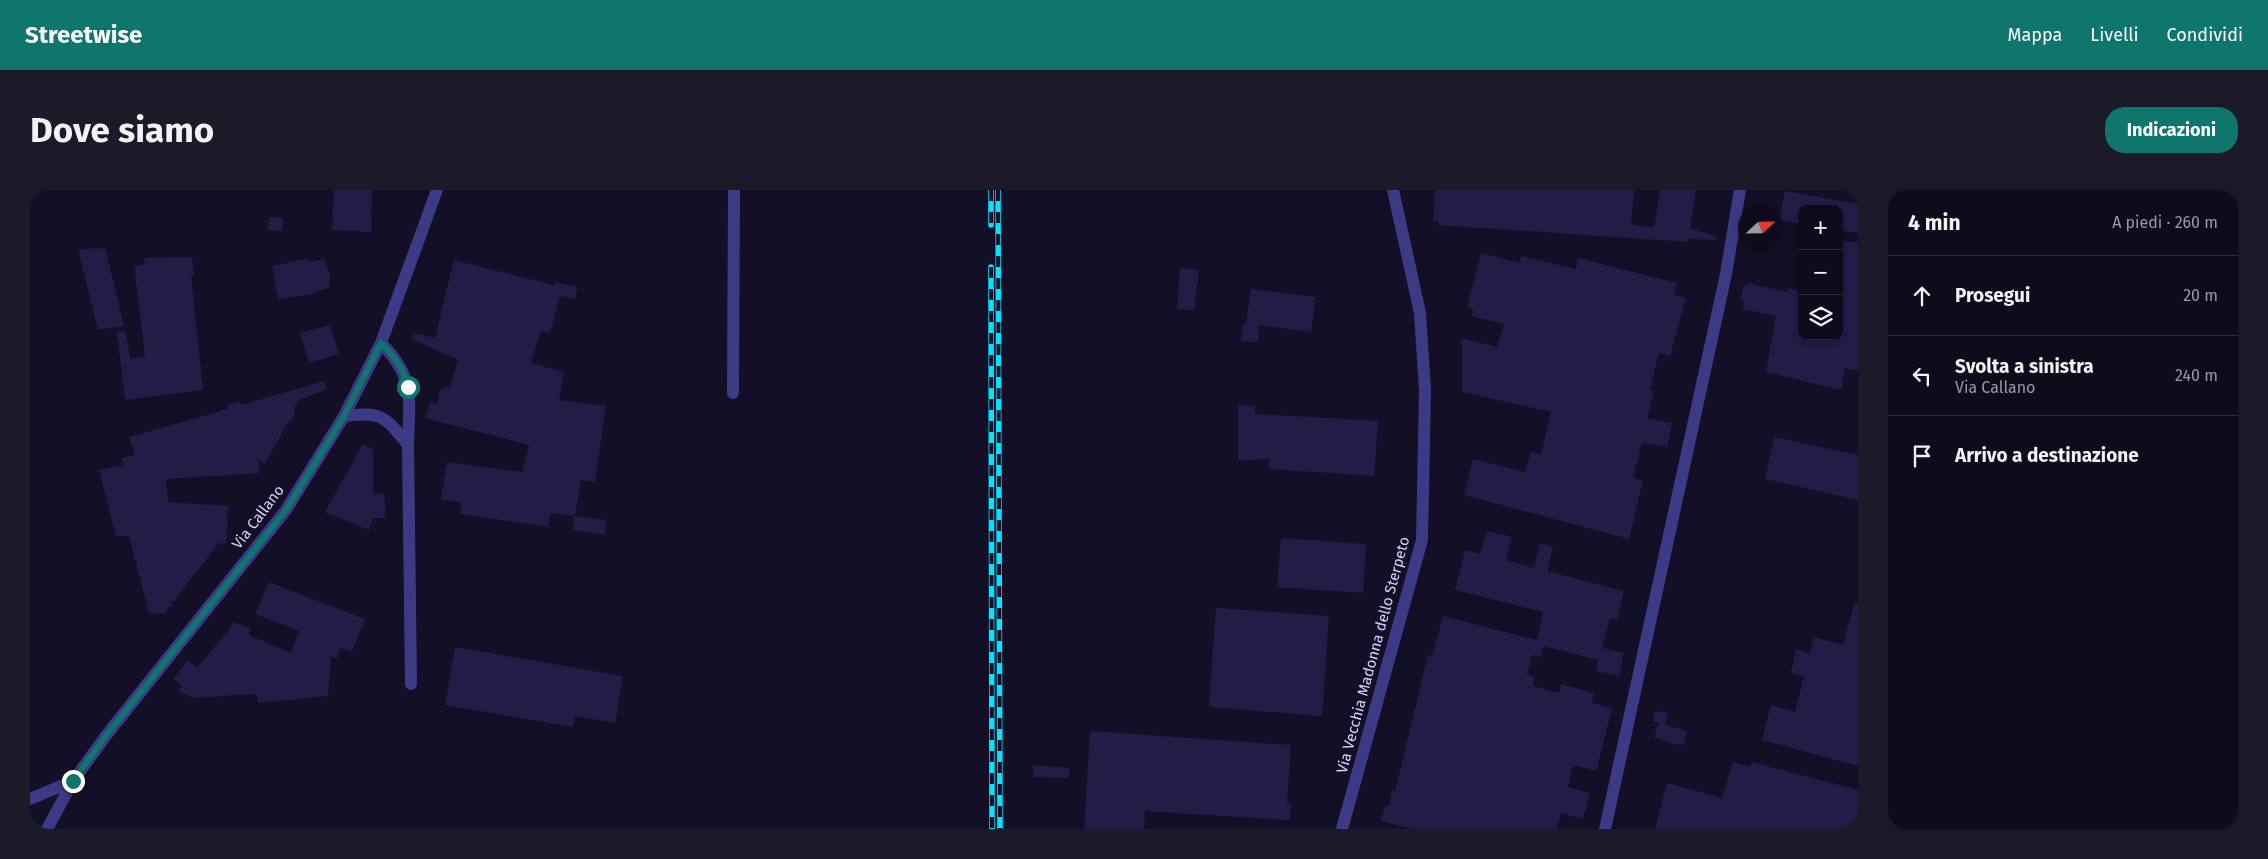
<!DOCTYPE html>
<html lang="it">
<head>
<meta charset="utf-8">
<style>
	:root { --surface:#0e0b1c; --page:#1c1929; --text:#f1f3f6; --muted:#9b9ba3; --line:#2e2b3b; --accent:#0f766e }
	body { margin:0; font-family:"Fira Sans",sans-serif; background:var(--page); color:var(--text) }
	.controls { position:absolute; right:15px; top:15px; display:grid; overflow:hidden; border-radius:10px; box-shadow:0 2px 8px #0003 }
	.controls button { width:45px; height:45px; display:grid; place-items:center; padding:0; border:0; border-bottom:1px solid var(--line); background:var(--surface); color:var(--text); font:25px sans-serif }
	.compass { position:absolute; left:1708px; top:15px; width:45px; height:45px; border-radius:50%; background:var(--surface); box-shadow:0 2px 8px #0003; rotate:68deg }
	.stop { position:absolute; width:15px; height:15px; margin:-11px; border:4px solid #0f766e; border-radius:50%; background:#fff }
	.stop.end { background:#0f766e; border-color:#fff; box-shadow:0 1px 5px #0008 }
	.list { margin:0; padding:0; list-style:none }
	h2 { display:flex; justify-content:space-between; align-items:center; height:65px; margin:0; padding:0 20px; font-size:21px }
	h2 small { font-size:16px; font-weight:400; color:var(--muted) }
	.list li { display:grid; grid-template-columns:32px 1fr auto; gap:15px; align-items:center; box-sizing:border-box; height:80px; padding:0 20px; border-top:1px solid var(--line) }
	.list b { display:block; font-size:19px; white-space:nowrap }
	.list p { margin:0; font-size:16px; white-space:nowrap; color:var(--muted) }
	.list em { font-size:16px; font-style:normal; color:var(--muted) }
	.icon { flex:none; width:28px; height:28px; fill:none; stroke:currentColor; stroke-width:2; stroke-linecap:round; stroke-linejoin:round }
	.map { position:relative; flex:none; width:1828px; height:639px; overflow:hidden; border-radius:20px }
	header { display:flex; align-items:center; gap:30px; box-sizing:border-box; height:70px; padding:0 25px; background:var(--accent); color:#fff }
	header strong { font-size:24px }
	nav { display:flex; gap:28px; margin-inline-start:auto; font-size:18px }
	.intro { display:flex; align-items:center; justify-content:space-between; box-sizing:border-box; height:120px; padding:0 30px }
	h1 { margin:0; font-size:35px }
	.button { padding:12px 22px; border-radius:20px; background:var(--accent); color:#fff; font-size:18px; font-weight:700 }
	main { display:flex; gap:30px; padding:0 30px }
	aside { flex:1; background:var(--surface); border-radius:20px; box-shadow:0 2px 8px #0003 }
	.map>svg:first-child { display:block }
</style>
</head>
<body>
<header>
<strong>Streetwise</strong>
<nav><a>Mappa</a><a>Livelli</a><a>Condividi</a></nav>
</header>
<div class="intro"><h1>Dove siamo</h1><a class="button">Indicazioni</a></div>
<main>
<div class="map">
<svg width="1828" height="639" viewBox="0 0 1828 639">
	<rect width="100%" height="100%" fill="#130f26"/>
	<path fill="#241b47" d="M 304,0 L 342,0 L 341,42 L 302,40 Z
		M 1405,0 L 1604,0 L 1601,35 L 1624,37 L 1630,0 L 1666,0 L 1660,38 L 1686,47 L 1686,50 L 1659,49 L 1658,52 L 1408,35 L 1408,32 L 1403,31 Z
		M 1755,1 L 1828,14 L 1828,43 L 1809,40 L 1809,19 L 1772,19 L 1772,34 L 1749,30 Z
		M 239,27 L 253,28 L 252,41 L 238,40 Z
		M 1809,52 L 1828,52 L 1828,181 L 1815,178 L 1811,200 L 1736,182 L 1746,126 L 1712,119 L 1714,110 L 1711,110 L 1713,95 L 1717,96 L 1717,93 L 1758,102 L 1759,98 L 1772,101 L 1772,146 L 1809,146 Z
		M 75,58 L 94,136 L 68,140 L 48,59 Z
		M 1451,63 L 1490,73 L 1491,66 L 1546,79 L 1548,68 L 1647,93 L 1644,105 L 1656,108 L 1640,166 L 1629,163 L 1620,200 L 1624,201 L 1617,228 L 1642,233 L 1637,257 L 1612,253 L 1603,288 L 1613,291 L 1599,349 L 1434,305 L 1443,269 L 1495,282 L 1501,262 L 1511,264 L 1521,222 L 1432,202 L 1432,148 L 1467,157 L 1474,134 L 1441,126 L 1443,119 L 1437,117 Z
		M 162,67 L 164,86 L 161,86 L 173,200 L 95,210 L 87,142 L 95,141 L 101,169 L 115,166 L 104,76 L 115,75 L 114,68 Z
		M 277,69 L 278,72 L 294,69 L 300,85 L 299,98 L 283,102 L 284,104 L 248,109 L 242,76 Z
		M 424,70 L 524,95 L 525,92 L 547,97 L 545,109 L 530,106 L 520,143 L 511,141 L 501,173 L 534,182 L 529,210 L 576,216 L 565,292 L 551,290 L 545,326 L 521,323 L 518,337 L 430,324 L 431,312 L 411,310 L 417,272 L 492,282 L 499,255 L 395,228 L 400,212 L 407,214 L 410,200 L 414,200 L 415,197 L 420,198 L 428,170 L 382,149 L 384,143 L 405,148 Z
		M 1150,78 L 1169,80 L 1164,120 L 1147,119 Z
		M 1221,99 L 1286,107 L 1281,142 L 1229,135 L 1228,152 L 1211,151 L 1213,134 L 1216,134 Z
		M 300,135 L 309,164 L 279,173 L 270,143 Z
		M 294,191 L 297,199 L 269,210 L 264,218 L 265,224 L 262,229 L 257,234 L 235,274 L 228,269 L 230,283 L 136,289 L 138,312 L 198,316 L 196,354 L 189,353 L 142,413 L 142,417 L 138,417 L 136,424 L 119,423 L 99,346 L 86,346 L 69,280 L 93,275 L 91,268 L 105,265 L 99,247 L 198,219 L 197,215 L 210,211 L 211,215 Z
		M 1208,215 L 1225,216 L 1225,224 L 1348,231 L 1344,286 L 1239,279 L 1240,269 L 1208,270 Z
		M 1744,247 L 1828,265 L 1828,310 L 1735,289 Z
		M 333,254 L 343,259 L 343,303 L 354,304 L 356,328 L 343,328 L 339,340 L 295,322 Z
		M 544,326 L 576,330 L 575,345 L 543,340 Z
		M 1457,341 L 1482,347 L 1476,370 L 1504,378 L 1510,353 L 1523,357 L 1517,381 L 1594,401 L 1587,430 L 1580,428 L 1572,458 L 1594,463 L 1589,486 L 1566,481 L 1568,470 L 1513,456 L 1511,467 L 1502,465 L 1497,484 L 1505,487 L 1503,496 L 1529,503 L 1531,494 L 1564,503 L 1562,513 L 1582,518 L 1566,581 L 1543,575 L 1538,597 L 1560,603 L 1553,629 L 1531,623 L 1527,639 L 1382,639 L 1351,631 L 1355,615 L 1359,616 L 1362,600 L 1365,601 L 1398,465 L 1402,466 L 1413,426 L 1507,450 L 1513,422 L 1425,400 L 1435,360 L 1450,364 Z
		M 1251,348 L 1336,354 L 1333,403 L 1247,397 Z
		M 239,392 L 335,429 L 322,462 L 311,458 L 307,469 L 301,466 L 298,506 L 228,513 L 227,504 L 163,508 L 148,501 L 152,496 L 143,489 L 158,470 L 167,478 L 200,438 L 203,432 L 221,439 L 219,445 L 261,463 L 269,441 L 225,424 Z
		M 1824,414 L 1828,414 L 1828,576 L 1732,550 L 1741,515 L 1765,522 L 1774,487 L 1761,483 L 1766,459 L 1780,463 L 1784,447 L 1813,455 Z
		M 1186,418 L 1299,426 L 1292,526 L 1179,517 Z
		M 425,457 L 593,486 L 585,533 L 545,526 L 543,537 L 415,515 Z
		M 1625,521 L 1638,523 L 1635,535 L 1657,541 L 1654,555 L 1647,554 L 1646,555 L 1624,547 L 1629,533 L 1623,531 Z
		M 1060,541 L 1261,555 L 1257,614 L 1261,614 L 1260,630 L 1115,621 L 1114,639 L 1054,639 Z
		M 1703,572 L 1720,577 L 1722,572 L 1828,600 L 1828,639 L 1625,639 L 1637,593 L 1692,608 Z
		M 1003,575 L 1039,578 L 1039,588 L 1003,587 Z"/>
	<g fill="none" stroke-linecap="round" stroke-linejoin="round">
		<path stroke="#3d3a85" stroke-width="12" d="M 703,203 L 704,0
			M 314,226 C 353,221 355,227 378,255 C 379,210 386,188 351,153
			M 378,255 L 381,494
			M 0,609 L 43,591
			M 17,639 L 43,591 L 78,543 L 256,320 L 314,226 L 351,153 L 407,0
			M 1312,639 L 1392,350 L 1395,200 L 1390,123 L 1363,0
			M 1575,639 L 1696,84 L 1710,0"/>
		<defs>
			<path id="rail" d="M 961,0 L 961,35
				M 968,0 L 970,639
				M 961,77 L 962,639"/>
		</defs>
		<use href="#rail" stroke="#00e5ff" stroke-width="5.5"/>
		<use href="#rail" stroke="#130f26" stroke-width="4" stroke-dasharray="11" stroke-linecap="butt"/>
	</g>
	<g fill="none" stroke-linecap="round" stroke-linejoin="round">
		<path stroke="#0f766e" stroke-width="6" d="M 43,591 L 78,543 L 256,320 L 314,226 L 351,153 C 365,167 373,178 378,197"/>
	</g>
	<g text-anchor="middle" stroke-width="5" stroke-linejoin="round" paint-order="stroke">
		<g font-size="15" fill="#d9d4ff" stroke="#130f26">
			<text transform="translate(228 327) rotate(-53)" y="5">Via Callano</text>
			<text transform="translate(1343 465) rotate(-75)" y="5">Via Vecchia Madonna dello Sterpeto</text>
		</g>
	</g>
</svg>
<div class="controls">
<button>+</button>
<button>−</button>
<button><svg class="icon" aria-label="layers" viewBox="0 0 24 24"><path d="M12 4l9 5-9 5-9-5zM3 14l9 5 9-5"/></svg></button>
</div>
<svg class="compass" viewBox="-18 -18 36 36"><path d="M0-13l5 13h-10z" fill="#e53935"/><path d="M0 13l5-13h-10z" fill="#9b9ba3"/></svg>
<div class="stop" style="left:378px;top:197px"></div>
<div class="stop end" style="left:43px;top:591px"></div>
</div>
<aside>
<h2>4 min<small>A piedi · 260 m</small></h2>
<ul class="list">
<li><svg class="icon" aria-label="ahead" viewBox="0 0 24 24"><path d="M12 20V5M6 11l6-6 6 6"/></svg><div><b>Prosegui</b></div><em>20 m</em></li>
<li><svg class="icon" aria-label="left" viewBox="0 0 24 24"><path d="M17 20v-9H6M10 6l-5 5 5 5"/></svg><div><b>Svolta a sinistra</b><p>Via Callano</p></div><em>240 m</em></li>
<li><svg class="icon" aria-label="arrive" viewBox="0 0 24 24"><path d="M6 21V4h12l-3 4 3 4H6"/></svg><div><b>Arrivo a destinazione</b></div></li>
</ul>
</aside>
</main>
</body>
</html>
